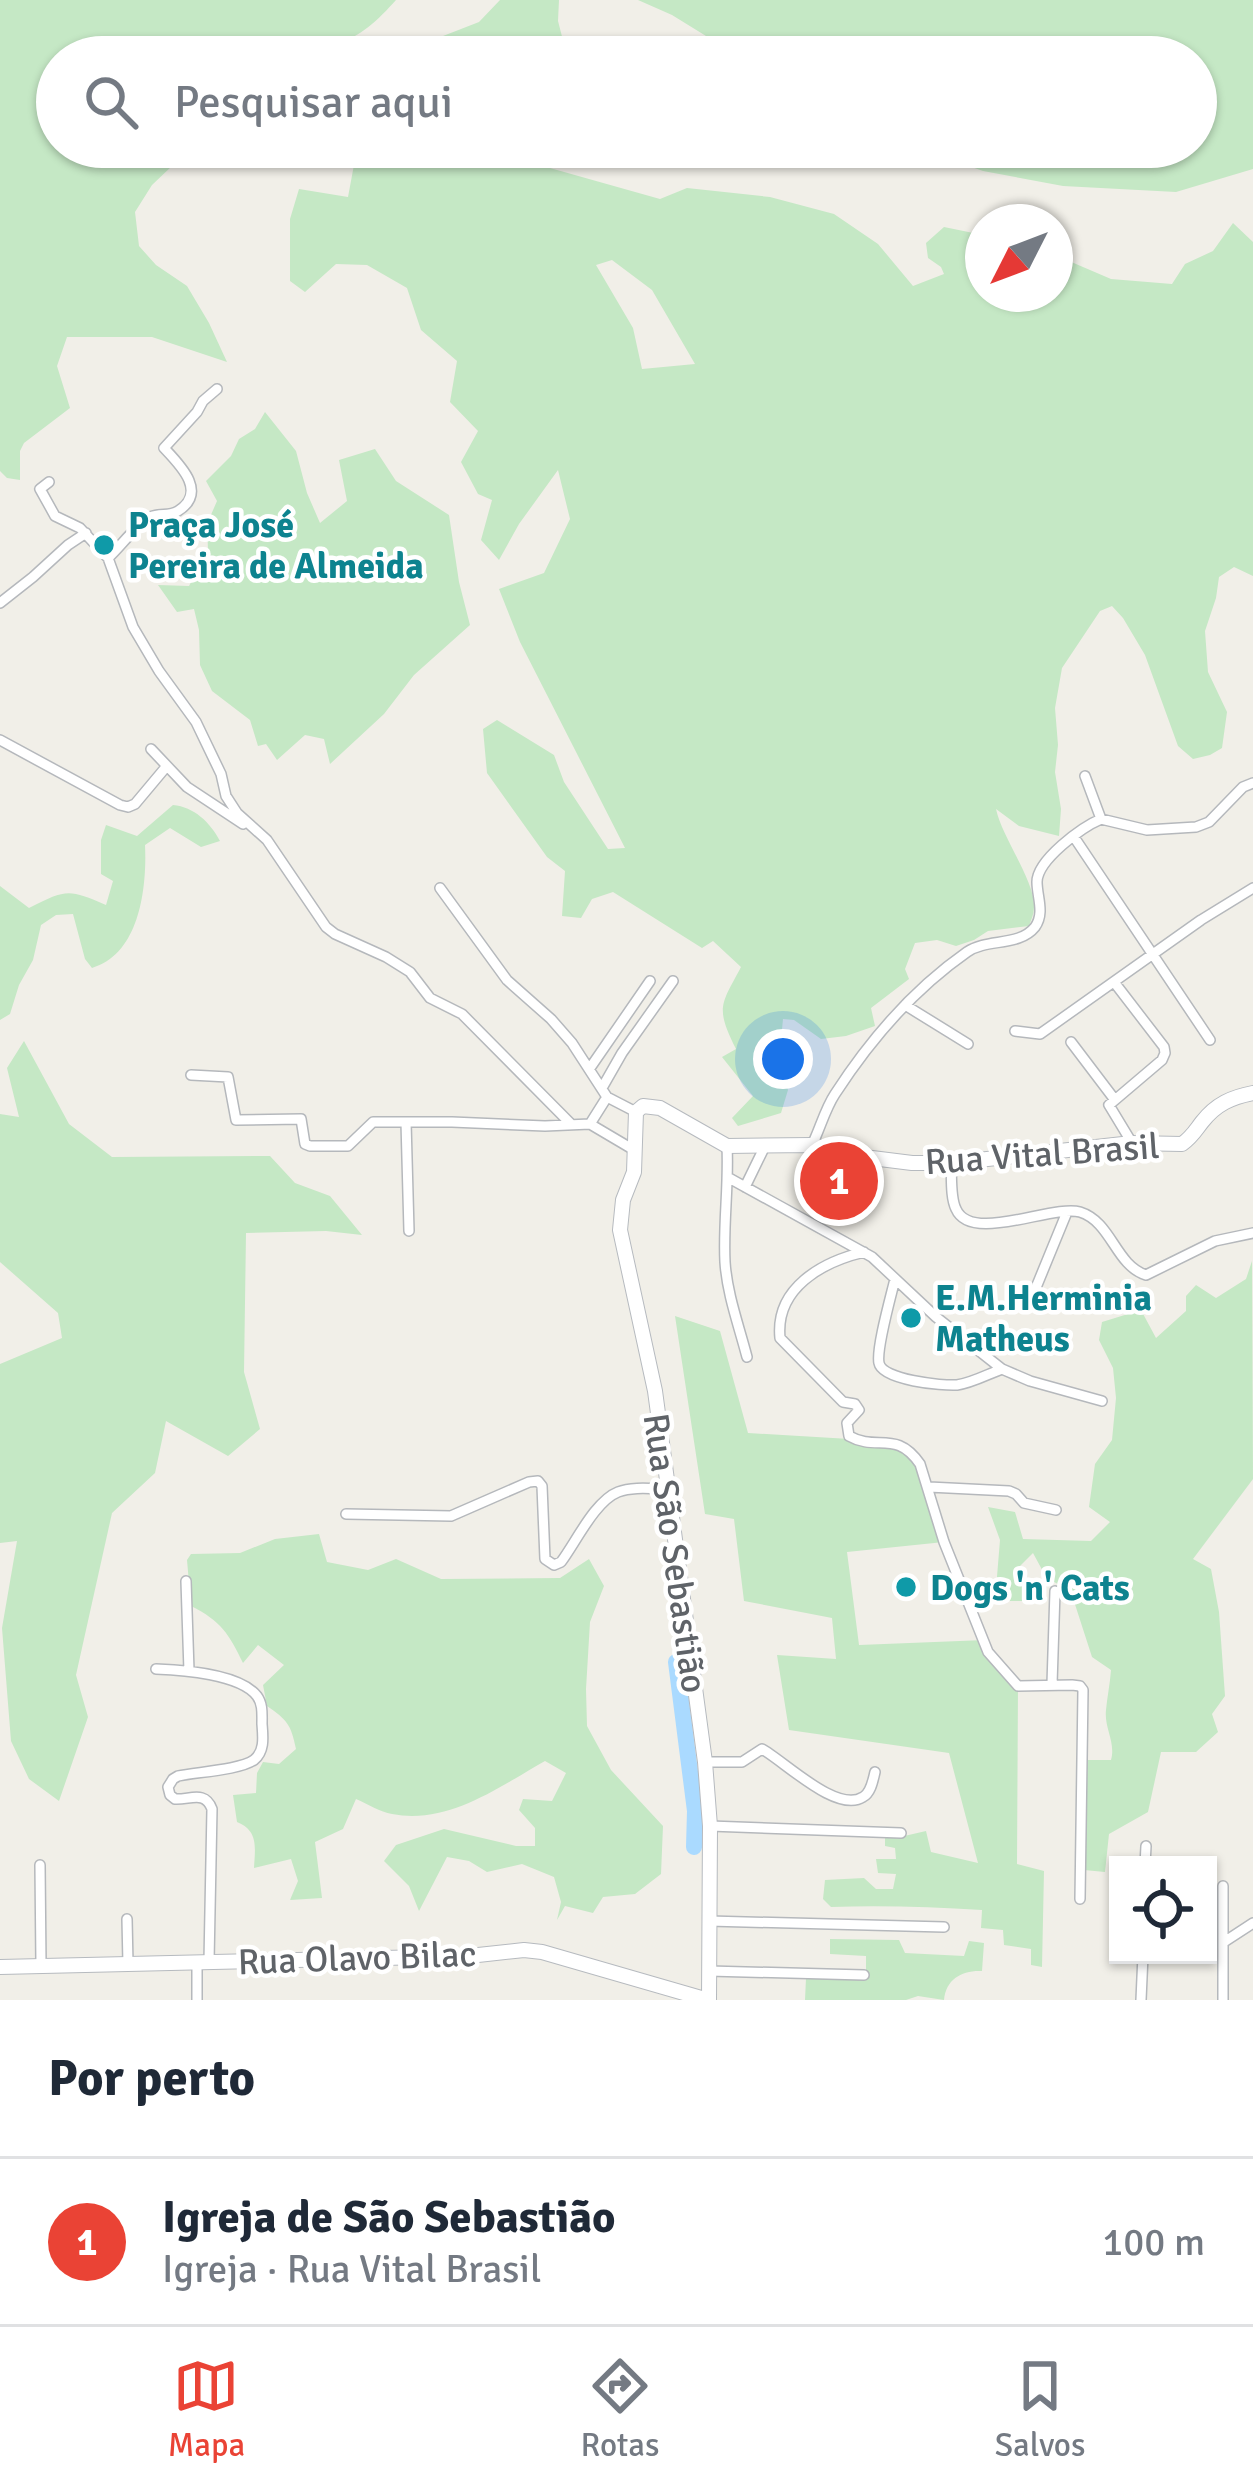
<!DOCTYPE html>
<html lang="pt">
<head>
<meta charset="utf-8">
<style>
	:root { --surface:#fff; --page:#f2f2f3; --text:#1f2937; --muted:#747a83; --line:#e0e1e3; --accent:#ea4335 }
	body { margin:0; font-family:Signika,sans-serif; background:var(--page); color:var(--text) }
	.controls { position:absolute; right:36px; bottom:36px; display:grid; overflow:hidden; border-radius:0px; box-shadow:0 3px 9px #0004 }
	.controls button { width:108px; height:108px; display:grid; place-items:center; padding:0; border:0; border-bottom:3px solid var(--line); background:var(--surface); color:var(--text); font:60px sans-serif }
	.compass { position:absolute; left:965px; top:204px; width:108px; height:108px; border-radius:50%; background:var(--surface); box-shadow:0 3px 9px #0004; rotate:228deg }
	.you { position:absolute; left:783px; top:1059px; width:42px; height:42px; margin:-30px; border:9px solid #fff; border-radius:50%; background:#1a73e8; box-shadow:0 0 0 18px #1a73e833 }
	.badge { display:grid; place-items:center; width:78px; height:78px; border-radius:50%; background:var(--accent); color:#fff; font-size:39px; font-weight:700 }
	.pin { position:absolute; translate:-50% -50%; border:6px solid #fff; box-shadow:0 3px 12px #0006 }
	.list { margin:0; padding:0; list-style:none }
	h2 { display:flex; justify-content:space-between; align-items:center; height:156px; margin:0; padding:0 48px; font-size:51px }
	h2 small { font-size:39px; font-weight:400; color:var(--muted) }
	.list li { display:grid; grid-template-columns:78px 1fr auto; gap:36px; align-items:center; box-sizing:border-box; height:168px; padding:0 48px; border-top:3px solid var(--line) }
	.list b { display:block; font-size:45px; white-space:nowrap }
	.list p { margin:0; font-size:39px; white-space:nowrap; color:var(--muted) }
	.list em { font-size:39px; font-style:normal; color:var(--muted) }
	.icon { flex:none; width:66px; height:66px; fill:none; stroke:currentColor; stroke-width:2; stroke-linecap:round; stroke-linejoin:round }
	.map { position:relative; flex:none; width:1253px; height:2000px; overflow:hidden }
	.search { position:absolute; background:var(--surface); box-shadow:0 3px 9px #0004; left:36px; right:36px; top:36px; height:132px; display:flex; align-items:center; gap:30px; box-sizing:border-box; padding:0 42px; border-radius:66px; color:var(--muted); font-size:45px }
	.sheet { height:324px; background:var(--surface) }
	nav { display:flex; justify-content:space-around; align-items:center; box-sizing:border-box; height:168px; border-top:3px solid var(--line); background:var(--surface); font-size:33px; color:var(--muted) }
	nav a { display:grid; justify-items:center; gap:6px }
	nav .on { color:var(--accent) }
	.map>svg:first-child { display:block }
</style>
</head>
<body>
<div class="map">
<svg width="1253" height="2000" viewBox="0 0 1253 2000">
	<rect width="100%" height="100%" fill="#f1efe8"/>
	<path fill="#c5e8c5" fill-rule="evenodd" d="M 0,0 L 396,0 C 378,20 361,37 334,45 C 319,50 302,49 288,57 L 57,57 L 57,147 L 192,147 L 152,185 L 135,212 L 139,246 L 156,265 L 187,286 L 209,323 L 227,362 L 152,337 L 67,337 L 57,366 L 70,408 L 24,443 L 20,451 L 20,480 L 7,478 L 0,471 Z
		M 500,0 L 559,0 L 558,21 L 566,52 L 561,57 L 449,57 L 443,36 L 479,22 Z
		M 638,0 L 1253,0 L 1253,169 L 1176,192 L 1063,186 L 983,171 L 915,147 L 1196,147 L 1196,57 L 740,57 L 672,15 Z
		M 383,147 L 462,147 L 518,159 L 660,199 L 687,188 L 770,197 L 834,214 L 878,244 L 913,286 L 944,274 L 941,267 L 928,258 L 926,243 L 944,227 L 983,235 L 983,294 L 1055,294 L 1055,255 L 1111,279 L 1172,284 L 1185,264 L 1213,251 L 1233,223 L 1253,242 L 1253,576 L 1234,567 L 1219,577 L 1216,598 L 1205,631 L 1208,672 L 1227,712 L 1222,748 L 1210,755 L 1193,759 L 1178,746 L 1145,655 L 1123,618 L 1112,606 L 1100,611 L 1062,668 L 1055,708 L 1058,745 L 1055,772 L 1061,809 L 1059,836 L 1019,826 L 996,809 C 1002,838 1036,882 1034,908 C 1034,914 1031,920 1029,926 L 988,931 L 974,940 L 956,946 L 937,940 L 915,943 L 905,969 L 909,979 L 871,1008 L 875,1026 L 846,1036 L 821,1039 L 794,1020 L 783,1019 L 779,1061 L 788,1090 L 781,1113 L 738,1126 L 732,1118 L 753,1096 L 722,1057 L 736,1049 C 715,1007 721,1005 741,967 L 713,941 L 702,948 L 613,892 L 592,899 L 581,918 L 562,916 L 565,871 L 547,857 L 487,773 L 483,729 L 497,720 L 554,755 L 564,782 L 608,849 L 625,848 L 520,642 L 499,589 L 544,573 L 570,519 L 558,470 L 519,524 L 499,560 L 481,540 L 492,500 L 478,494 L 461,462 L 478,431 L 450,402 L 457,361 L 421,330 L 407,288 L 367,265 L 336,264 L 305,292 L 290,281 L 290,219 L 299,189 L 348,197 L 356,154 ZM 612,260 L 652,290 L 695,364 L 642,369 L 633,328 L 596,265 Z
		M 265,412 L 296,451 L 307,493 L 320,523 L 347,501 L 339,460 L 375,449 L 396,481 L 449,515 L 459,582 L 470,625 L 414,675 L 384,714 L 330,764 L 324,739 L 305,735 L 277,760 L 266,744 L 258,746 L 250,720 L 212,691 L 200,665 L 199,630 L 194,609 L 177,612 L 158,585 L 189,586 L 208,550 L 207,524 L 217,501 L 206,481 L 231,456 L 239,439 L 255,429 Z
		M 173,805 C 194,807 210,822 220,841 L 201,847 L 170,828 L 145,845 C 147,887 140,954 92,968 L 85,959 L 73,914 L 56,915 L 41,925 L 33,960 L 19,985 L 10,1014 L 0,1020 L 0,886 L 29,908 C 67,889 68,889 106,905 L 113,881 L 101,874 L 101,840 L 106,825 L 137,836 Z
		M 24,1041 L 69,1124 L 112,1157 L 270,1156 L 295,1183 L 330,1196 L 362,1235 L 326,1231 L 246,1233 L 244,1372 L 260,1429 L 228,1456 L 166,1421 L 155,1473 L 112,1513 L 76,1675 L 88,1717 L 59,1801 L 29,1779 L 11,1741 L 2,1628 L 17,1541 L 0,1543 L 0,1364 L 62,1338 L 58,1313 L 0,1262 L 0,1114 L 19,1117 L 7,1068 Z
		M 1252,1261 L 1253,1479 L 1193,1559 L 1211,1569 L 1219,1612 L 1225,1696 L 1212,1714 L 1218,1732 L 1196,1752 L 1161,1752 L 1148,1812 L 1109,1834 L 1105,1872 L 1084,1870 L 1087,1760 L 1111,1760 C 1116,1742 1104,1728 1106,1710 C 1107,1698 1110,1684 1111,1670 L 1092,1657 L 1071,1592 L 1046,1577 L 1033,1553 L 1015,1571 L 1023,1584 L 1024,1601 L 995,1601 L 1000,1540 L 988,1507 L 1015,1512 L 1023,1539 L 1091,1541 L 1110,1522 L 1089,1507 L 1095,1464 L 1112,1440 L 1116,1398 L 1113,1368 L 1099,1340 L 1102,1322 L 1141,1310 L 1156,1338 L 1186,1311 L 1186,1296 L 1196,1285 L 1216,1298 L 1246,1279 Z
		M 675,1316 L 720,1331 L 748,1433 L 883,1441 L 913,1453 L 944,1542 L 847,1552 L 859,1645 L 985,1640 L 1018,1686 L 1017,1864 L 1044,1871 L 1042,1967 L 1031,1965 L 1031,1949 L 1004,1945 L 1003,1930 L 981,1928 L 982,1910 C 932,1907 881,1905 831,1907 L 823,1899 L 825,1880 L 864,1878 L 876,1889 L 893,1889 L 896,1874 L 878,1873 L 876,1859 L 896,1859 L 895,1848 L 885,1846 L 885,1832 L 900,1837 L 926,1831 L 931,1852 L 978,1863 L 949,1753 L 789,1730 L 777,1655 L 836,1659 L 832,1618 L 744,1601 L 734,1519 L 705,1514 Z
		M 319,1534 L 327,1562 L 368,1570 L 396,1559 L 441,1579 L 560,1578 L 589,1559 L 604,1586 L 590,1622 L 586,1689 L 587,1726 L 611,1770 L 663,1826 L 661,1874 L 635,1894 L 603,1897 L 593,1913 L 565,1906 L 557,1920 L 561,1902 L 554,1877 L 522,1864 L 487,1872 L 469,1861 L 447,1857 L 419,1911 L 409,1886 L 384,1861 L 396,1845 L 444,1829 L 516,1846 L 535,1846 L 535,1828 L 519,1810 L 523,1799 L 552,1801 L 566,1773 L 545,1761 C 499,1787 448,1825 392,1814 C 380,1812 368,1804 356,1799 L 343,1829 L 315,1842 L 322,1898 L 290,1900 L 298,1881 L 291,1859 L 254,1868 C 255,1848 259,1831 237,1822 L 233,1795 L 256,1793 L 257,1773 L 263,1762 L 279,1764 L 296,1749 C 291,1724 287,1720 267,1706 L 263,1685 L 284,1665 L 258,1645 L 243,1663 C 229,1634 221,1621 191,1606 L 187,1560 L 191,1554 L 240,1553 L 275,1539 Z
		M 830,1939 L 899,1940 L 905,1953 L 964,1956 L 969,1941 L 984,1943 L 982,1971 C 962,1970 946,1979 944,2000 L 918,1996 L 906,2000 L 805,2000 L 806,1978 L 866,1975 L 866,1956 L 830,1954 Z"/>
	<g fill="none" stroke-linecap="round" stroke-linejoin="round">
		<path stroke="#aadaff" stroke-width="16" d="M 676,1662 L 695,1811 L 694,1847"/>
		<defs>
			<path id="street" d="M 49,482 L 40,489 L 55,516 L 80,528 L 108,558 L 133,627 L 159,671 L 196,722 L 221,774 L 226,796 L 237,813 L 267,840 L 326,927 L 335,934 L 386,957 L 410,972 L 430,998 L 462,1014 L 571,1124
				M 108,558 C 121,546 135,526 150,517 C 160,512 169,517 178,511 C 208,492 180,465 164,448 L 197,412 L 203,401 L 217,389
				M 0,603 L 33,577 L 68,545 L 86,533
				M 0,740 L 120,805 L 128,807 L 135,804 L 166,767
				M 151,749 L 187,787 L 243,824
				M 1085,776 L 1101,819
				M 1074,837 L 1210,1040
				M 440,888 L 507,980 L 551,1019 L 572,1043 L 607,1097
				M 1114,982 L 1164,1047 L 1165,1053 L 1162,1060 L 1109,1105 L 1132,1143
				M 905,1005 L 968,1044
				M 1015,1031 L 1040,1034 L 1201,920 L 1253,888
				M 1071,1042 L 1115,1100
				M 590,1068 L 650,981
				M 191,1075 L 228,1077 L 236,1120 L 301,1119 L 305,1144 L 310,1146 L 348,1146 L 373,1122 L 452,1122 L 545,1126 L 590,1124 L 634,1150
				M 602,1088 L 622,1053 L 673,981
				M 607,1097 L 636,1112
				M 406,1122 L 409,1231
				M 590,1124 L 607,1097
				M 812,1145 C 820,1129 825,1109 835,1094 C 870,1040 914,989 967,952 C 987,938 1019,947 1035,927 C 1045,913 1037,897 1037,882 C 1037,860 1082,827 1101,819 L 1147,830 L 1196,827 L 1209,822 L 1243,787 L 1253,783
				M 727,1146 C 729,1185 723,1224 725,1262 C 727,1294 739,1326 747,1357
				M 951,1163 C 952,1176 950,1197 956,1209 C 971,1244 1053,1204 1080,1212 C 1112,1222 1115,1265 1146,1275 L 1215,1241 L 1253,1233
				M 729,1178 L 872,1257 L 936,1317 L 1002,1369 L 1030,1381 L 1102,1401
				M 745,1187 L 765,1146
				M 864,1252 C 822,1262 775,1288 780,1338 L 843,1402 L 855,1404 L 859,1410 L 847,1423 L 849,1436 C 877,1452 896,1429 920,1464 L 944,1542 L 988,1652 L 1018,1686 L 1072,1685 L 1080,1686 L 1083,1690 L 1080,1899
				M 895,1279 C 891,1296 876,1349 879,1363 C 882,1380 942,1386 957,1385 C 972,1383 988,1374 1002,1369
				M 1035,1290 L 1067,1212
				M 929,1487 L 1009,1491 L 1016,1494 L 1024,1503 L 1056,1510
				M 346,1514 L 451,1516 L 529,1482 L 538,1481 L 542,1486 L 545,1559 L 554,1565 L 561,1562 C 576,1542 595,1501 618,1492 C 633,1486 654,1489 669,1489
				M 186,1581 L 189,1671
				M 156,1669 C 182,1670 240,1674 257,1696 C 263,1704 262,1714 262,1724 C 263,1737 265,1751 254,1760 C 240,1770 197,1772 178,1776 L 173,1779 L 168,1787 L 170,1795 L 175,1799 C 190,1800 205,1790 212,1809 L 209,1961
				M 1052,1684 L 1055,1591
				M 705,1762 L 742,1762 L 762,1749 C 784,1761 837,1814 863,1797 C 871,1793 873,1780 875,1772
				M 710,1826 L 901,1833
				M 40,1865 L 41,1965
				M 1145,1865 L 1146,1846
				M 1223,1886 L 1223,2000
				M 127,1919 L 128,1964
				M 709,1921 L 944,1927
				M 1224,1942 L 1253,1923
				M 709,1971 L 864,1975
				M 197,2000 L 197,1961
				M 1141,2000 L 1143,1955"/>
			<path id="secondary" d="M 0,1967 L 469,1956 L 524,1950 L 542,1952 L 708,2000
				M 709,2000 L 710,1826 L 705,1762 L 655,1391 L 620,1230 L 623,1200 L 634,1172 L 636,1112 L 643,1106 L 660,1108 L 727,1146 L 812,1145 L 856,1156 L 912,1163 L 951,1163 L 1132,1143 L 1182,1144 C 1192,1137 1195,1131 1202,1122 C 1216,1104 1232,1097 1253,1093"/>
		</defs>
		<use href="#street" stroke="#b5b8bc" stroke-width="12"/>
		<use href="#secondary" stroke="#b6babf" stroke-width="16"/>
		<use href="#street" stroke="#fff" stroke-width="9"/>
		<use href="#secondary" stroke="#fff" stroke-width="14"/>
	</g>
	<g fill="#0f9aa8" stroke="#fff" stroke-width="4.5">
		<circle cx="104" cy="545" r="12"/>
		<circle cx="911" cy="1318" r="12"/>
		<circle cx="906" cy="1587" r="12"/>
	</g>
	<g text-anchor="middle" stroke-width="9" stroke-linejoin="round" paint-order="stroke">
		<g font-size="36" font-weight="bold" fill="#0d838f" stroke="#fff" text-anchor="start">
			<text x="128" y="537">Praça José<tspan x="128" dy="41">Pereira de Almeida</tspan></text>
			<text x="935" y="1310">E.M.Herminia<tspan x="935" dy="41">Matheus</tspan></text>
			<text x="930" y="1600">Dogs 'n' Cats</text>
		</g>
		<g font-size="36" fill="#5f6368" stroke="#fff">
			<text transform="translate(1042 1153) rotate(-4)" y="13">Rua Vital Brasil</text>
			<text transform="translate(676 1553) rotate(82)" y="13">Rua São Sebastião</text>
			<text transform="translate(357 1957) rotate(-2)" y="13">Rua Olavo Bilac</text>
		</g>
	</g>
</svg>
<div class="controls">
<button><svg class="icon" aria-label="locate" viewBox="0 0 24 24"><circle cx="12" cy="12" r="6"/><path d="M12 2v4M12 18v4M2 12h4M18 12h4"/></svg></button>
</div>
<svg class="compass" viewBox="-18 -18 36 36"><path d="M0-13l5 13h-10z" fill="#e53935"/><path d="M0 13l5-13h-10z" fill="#747a83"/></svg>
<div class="you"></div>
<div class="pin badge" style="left:839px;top:1181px">1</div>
<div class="search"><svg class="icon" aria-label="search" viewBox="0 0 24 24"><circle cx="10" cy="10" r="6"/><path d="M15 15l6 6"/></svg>Pesquisar aqui</div>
</div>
<section class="sheet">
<h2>Por perto<small></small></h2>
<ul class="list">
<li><span class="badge">1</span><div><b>Igreja de São Sebastião</b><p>Igreja · Rua Vital Brasil</p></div><em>100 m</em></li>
</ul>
</section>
<nav>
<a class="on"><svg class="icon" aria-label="map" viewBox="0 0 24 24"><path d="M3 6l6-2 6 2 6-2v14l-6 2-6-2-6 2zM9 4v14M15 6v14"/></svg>Mapa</a>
<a><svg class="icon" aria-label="directions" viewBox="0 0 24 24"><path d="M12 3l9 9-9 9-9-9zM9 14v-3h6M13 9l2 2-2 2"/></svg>Rotas</a>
<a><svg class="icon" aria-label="saved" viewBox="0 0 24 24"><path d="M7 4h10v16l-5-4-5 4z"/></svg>Salvos</a>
</nav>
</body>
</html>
